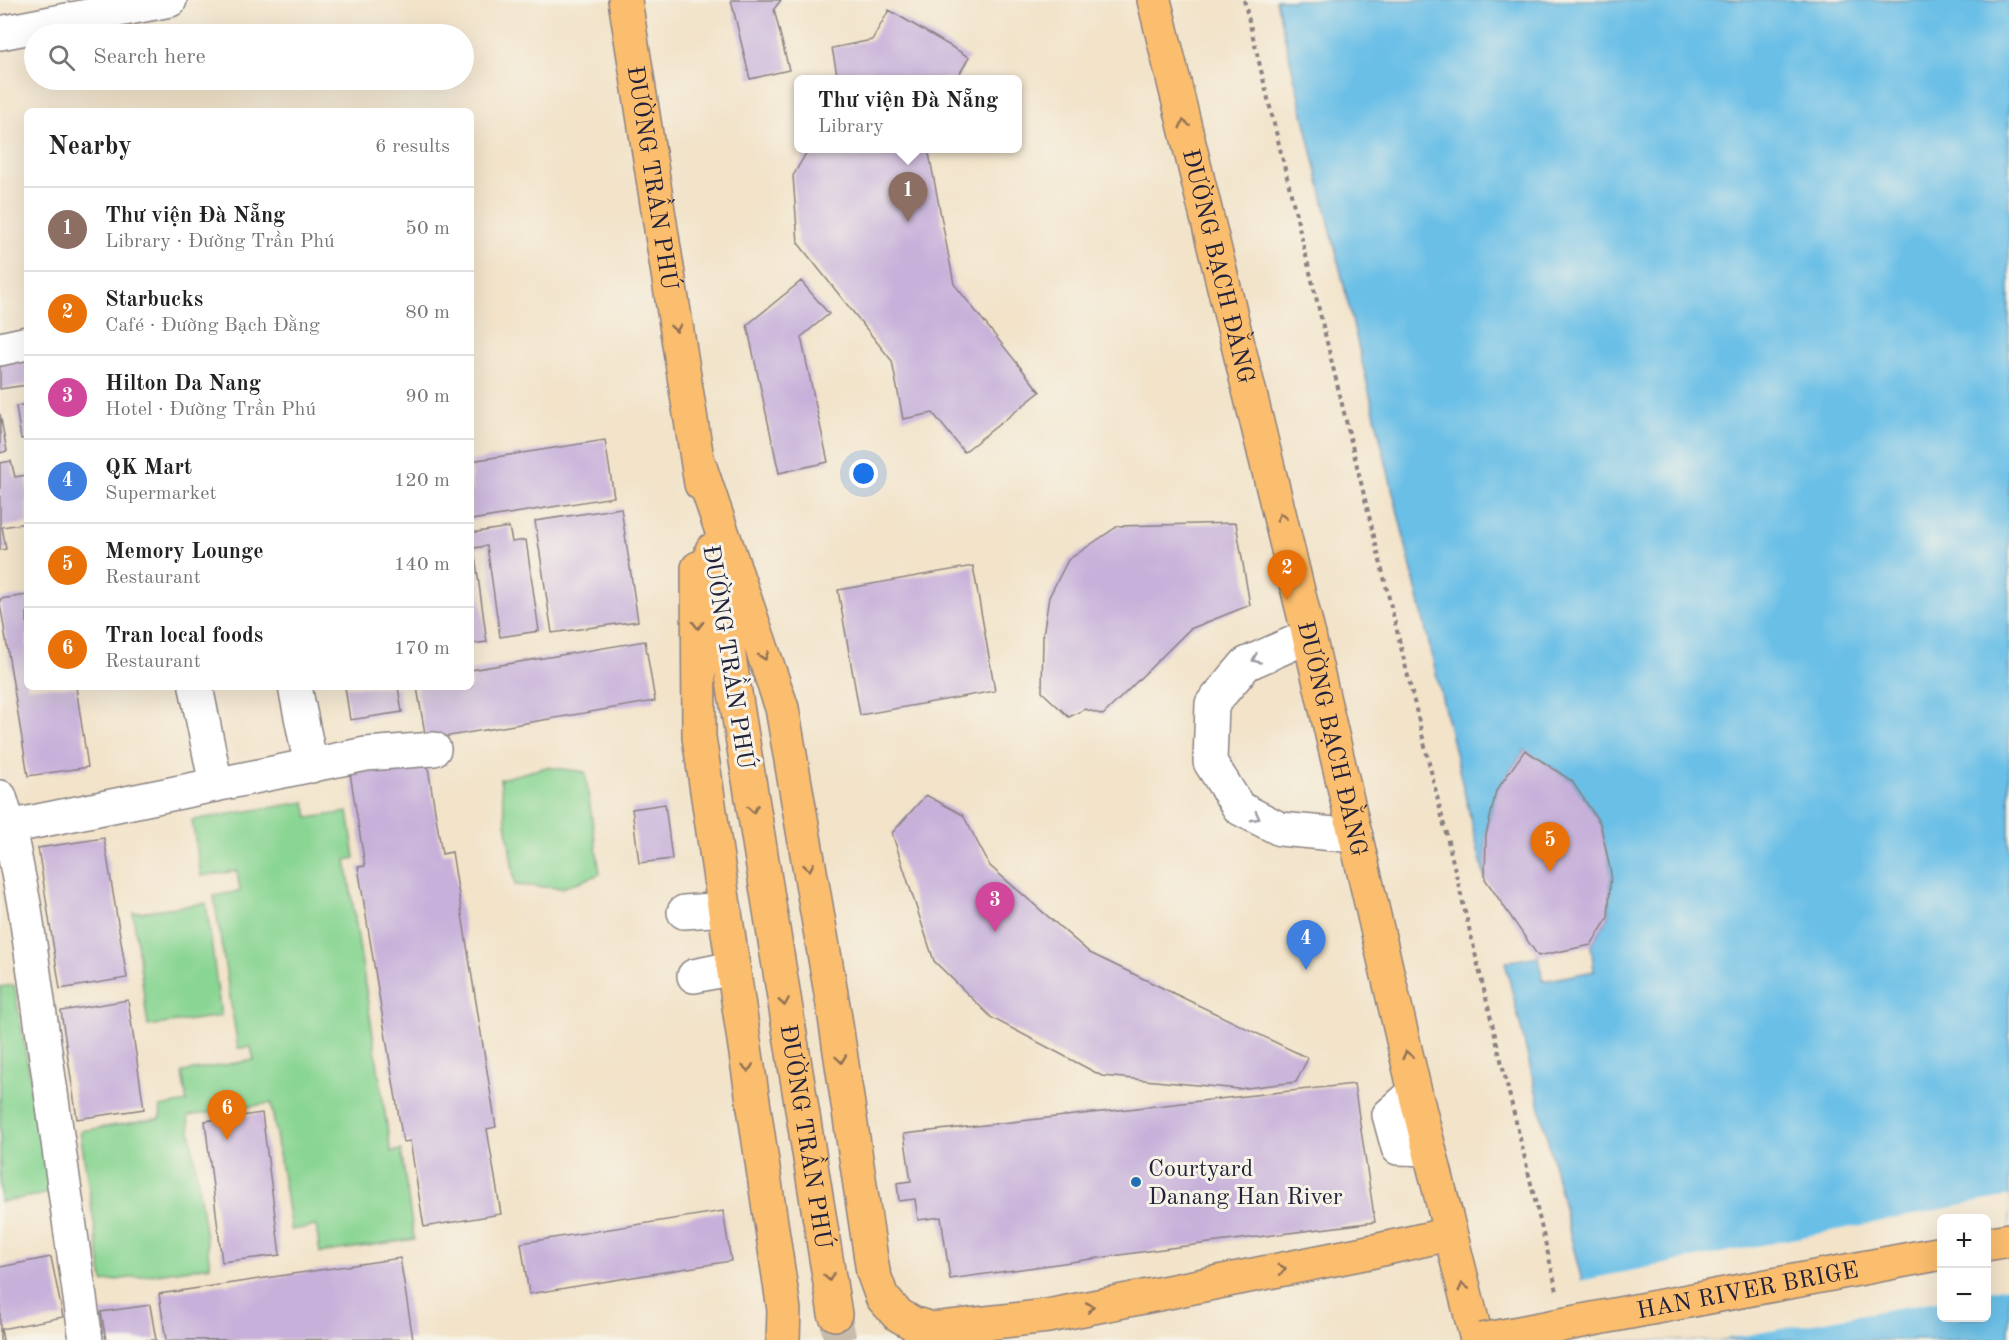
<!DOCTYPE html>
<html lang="en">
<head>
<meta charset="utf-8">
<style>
	:root { --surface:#fff; --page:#f6f6f6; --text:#222; --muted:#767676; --line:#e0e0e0; --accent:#111827 }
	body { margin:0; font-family:"Old Standard TT",serif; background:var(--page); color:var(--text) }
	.controls { position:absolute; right:18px; bottom:18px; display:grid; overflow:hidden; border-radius:9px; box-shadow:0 6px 24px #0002 }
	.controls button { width:54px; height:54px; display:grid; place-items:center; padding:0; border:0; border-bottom:2px solid var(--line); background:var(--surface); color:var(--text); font:30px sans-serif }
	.you { position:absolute; left:864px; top:474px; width:21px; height:21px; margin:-15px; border:4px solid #fff; border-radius:50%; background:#1a73e8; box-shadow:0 0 0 9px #1a73e833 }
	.badge { display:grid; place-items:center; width:39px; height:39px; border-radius:50%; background:var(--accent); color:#fff; font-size:20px; font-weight:700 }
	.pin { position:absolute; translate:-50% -50px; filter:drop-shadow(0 2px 3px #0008) }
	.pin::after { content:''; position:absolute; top:32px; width:21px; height:18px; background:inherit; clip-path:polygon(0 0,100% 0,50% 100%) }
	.popup { position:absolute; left:794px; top:75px; width:228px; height:78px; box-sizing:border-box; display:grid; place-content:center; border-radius:9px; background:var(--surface); filter:drop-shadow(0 2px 4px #0005); font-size:20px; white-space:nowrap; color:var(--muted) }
	.popup b { font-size:22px; color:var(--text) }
	.popup::after { content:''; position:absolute; left:50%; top:100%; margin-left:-12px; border:12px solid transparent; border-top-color:var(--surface) }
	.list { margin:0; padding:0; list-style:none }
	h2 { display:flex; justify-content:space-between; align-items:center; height:78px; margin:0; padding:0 24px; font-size:26px }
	h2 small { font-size:20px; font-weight:400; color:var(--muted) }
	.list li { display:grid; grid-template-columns:39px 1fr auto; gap:18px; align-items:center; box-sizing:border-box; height:84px; padding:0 24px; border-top:2px solid var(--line) }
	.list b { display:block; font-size:22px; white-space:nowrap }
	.list p { margin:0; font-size:20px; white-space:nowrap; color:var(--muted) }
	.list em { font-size:20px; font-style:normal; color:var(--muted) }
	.icon { flex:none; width:33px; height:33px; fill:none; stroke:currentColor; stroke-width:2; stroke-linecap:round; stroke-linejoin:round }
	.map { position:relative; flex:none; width:2009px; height:1340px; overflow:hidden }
	.search { position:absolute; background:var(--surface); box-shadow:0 6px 24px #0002; left:24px; top:24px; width:450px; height:66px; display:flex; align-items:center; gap:15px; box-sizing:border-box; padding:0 21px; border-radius:33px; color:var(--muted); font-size:22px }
	.panel { position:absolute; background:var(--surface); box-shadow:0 6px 24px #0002; left:24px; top:108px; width:450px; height:582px; border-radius:9px }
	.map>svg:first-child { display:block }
</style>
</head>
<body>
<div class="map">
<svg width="2009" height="1340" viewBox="0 0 2009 1340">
	<rect width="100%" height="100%" fill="#f7f3e8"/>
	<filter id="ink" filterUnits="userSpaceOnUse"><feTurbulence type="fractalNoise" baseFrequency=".0167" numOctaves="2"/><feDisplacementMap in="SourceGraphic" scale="12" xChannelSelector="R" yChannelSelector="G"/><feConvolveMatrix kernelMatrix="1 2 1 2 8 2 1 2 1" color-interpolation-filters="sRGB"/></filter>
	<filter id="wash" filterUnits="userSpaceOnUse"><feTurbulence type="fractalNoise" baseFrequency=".008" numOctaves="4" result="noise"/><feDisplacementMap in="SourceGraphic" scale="24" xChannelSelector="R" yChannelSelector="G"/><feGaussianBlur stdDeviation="1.35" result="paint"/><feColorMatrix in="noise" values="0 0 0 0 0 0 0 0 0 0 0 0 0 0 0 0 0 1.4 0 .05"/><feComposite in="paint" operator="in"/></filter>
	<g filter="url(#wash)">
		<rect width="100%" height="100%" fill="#f2e3c9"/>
		<path fill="#89d593" stroke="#567c67" stroke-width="1.5" d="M 547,767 L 585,772 L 600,874 L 562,888 L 515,885 L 500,779 Z
			M 305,802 L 308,818 L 348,812 L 355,858 L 346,860 L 391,1152 L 401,1150 L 414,1239 L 320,1253 L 316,1226 L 291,1230 L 271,1103 L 188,1116 L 210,1266 L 103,1282 L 80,1131 L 161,1118 L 160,1107 L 187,1102 L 182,1072 L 254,1060 L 251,1047 L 238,1048 L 214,896 L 240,891 L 237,871 L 201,876 L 192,820 Z
			M 206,903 L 221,1016 L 148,1026 L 133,913 Z
			M 14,985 L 51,1193 L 0,1202 L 0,987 Z"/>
		<path fill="#6bbfe7" stroke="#467091" stroke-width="1.5" fill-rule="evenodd" d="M 1276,0 L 2009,0 L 2009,1340 L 1598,1340 L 1577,1262 L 1505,962 L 1538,956 L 1543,981 L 1594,971 L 1591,945 L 1608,918 L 1611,873 L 1600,823 L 1572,781 L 1525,750 L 1496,791 L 1486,835 L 1485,879 ZM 1942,1218 L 1986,1218 L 1986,1318 L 1942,1318 Z"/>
		<path fill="#f2e3c9" d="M 2009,1196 L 2009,1287 L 1987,1291 L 1986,1218 L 1942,1218 L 1941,1300 L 1719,1340 L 1595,1340 L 1579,1281 Z"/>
		<g id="blocks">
			<path fill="#c7b1da" d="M 731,0 L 781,0 L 774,9 L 789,70 L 750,79 Z
				M 889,10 L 969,57 L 956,80 L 838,80 L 832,48 L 872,40 Z
				M 809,148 L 928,148 L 954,284 L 1040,392 L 964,452 L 933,413 L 903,419 L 892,361 L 798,243 L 793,176 Z
				M 801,281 L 829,314 L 801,337 L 828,462 L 779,473 L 747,325 Z
				M 27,354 L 27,385 L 0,389 L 0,359 Z
				M 27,404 L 27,438 L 21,439 L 16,406 Z
				M 0,414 L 7,451 L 0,453 Z
				M 605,440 L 614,497 L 471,520 L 471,461 Z
				M 11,461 L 15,477 L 27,475 L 27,523 L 2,527 L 6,549 L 0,550 L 0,463 Z
				M 621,508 L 638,621 L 552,633 L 535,521 Z
				M 1236,523 L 1250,605 L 1190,629 L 1103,715 L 1085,709 L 1069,717 L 1042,692 L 1043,635 L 1049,597 L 1068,560 L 1118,526 Z
				M 509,527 L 512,542 L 526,540 L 539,631 L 500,637 L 487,546 L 474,548 L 487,642 L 471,644 L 471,533 Z
				M 973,566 L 995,691 L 860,715 L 838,590 Z
				M 27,595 L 27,687 L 76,687 L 88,767 L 28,776 L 0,603 L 0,599 Z
				M 645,641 L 655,701 L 426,740 L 417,687 L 471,687 L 471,670 Z
				M 345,687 L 398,687 L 402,712 L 350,720 Z
				M 1525,750 L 1572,781 L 1600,823 L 1611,873 L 1608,918 L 1591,945 L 1538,956 L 1485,879 L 1486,835 L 1496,791 Z
				M 427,761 L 442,854 L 452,852 L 496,1127 L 487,1129 L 501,1214 L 424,1227 L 410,1141 L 403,1142 L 358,867 L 365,866 L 350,773 Z
				M 926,795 L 963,815 L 990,866 L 1090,953 L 1308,1058 L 1296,1082 L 1239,1089 L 1102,1076 L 992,1018 L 934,961 L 892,833 Z
				M 665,804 L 672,859 L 639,863 L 632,809 Z
				M 104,838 L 127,978 L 60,989 L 38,848 Z
				M 128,1000 L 144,1109 L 77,1119 L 61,1011 Z
				M 1354,1084 L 1375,1222 L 1162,1249 L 950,1279 L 941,1217 L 918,1220 L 915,1199 L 899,1201 L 897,1183 L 911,1181 L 904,1134 Z
				M 262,1113 L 280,1255 L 222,1262 L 205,1121 Z
				M 723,1211 L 731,1261 L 529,1294 L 521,1243 Z
				M 51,1257 L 63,1317 L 1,1329 L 3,1340 L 0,1340 L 0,1267 Z
				M 400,1258 L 413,1339 L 166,1340 L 159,1294 Z
				M 150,1305 L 156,1340 L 106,1340 L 101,1312 Z"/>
		</g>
	</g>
	<g filter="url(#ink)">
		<use href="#blocks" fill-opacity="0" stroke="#8a8282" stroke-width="1.5"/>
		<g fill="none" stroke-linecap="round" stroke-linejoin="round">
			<path stroke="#c8bcad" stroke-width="33" stroke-dasharray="33 16" stroke-linecap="butt" d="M 835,1314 L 840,1340"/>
			<defs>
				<path id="minor" d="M 0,33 L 170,0
					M 0,349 L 27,343
					M 1309,636 L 1246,664 L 1212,704 L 1210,762 L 1239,808 L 1280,829 L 1356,836
					M 196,687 L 216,785
					M 295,687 L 311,766
					M 0,797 L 9,827 L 25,909 L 86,1340
					M 9,827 L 366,754 L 434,749
					M 684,912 L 725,909
					M 694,976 L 733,968
					M 1415,1092 L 1389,1115 L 1398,1148 L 1429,1149"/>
				<g id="major">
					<path id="s1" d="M 625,0 L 701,484"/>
					<path id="s2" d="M 1154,0 L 1309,636 L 1415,1092 L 1477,1340"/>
					<path d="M 698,461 L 782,708 L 834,1011 L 873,1272 L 882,1297 L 897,1314 L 912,1323 L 932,1329 L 1048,1316 L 1374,1251 L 1449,1234"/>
					<path id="s3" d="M 712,550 L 835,1314"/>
					<path d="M 698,568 L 699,737 L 784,1310 L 783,1340"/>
					<path d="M 1986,1244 L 2009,1240"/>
				</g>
			</defs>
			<use href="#minor" stroke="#8a8282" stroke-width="36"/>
			<use href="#major" stroke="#8a8282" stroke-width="36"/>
			<path stroke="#8a8282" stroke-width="4" stroke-dasharray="4.5 4.5" stroke-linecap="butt" d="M 1244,0 L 1557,1291"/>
			<use href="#minor" stroke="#fff" stroke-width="33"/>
			<use href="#major" stroke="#fbbd6e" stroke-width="33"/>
			<defs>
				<g id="major-bridge">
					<path id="s4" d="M 1482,1340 L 1942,1253"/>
				</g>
			</defs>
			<use href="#major-bridge" stroke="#8a8282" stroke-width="36" stroke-linecap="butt"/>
			<use href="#major-bridge" stroke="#fbbd6e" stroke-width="33"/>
		</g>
		<defs><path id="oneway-chevron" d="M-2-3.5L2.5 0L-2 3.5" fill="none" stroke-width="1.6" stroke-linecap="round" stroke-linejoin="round" transform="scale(1.5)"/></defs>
		<g stroke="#8e7054">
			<use href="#oneway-chevron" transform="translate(1184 124) rotate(-104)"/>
			<use href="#oneway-chevron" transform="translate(676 328) rotate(81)"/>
			<use href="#oneway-chevron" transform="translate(1281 517) rotate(-104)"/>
			<use href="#oneway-chevron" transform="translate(698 625) rotate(90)"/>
			<use href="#oneway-chevron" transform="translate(764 656) rotate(71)"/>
			<use href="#oneway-chevron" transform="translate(753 809) rotate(81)"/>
			<use href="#oneway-chevron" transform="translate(809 867) rotate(80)"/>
			<use href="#oneway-chevron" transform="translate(784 1002) rotate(81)"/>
			<use href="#oneway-chevron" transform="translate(1407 1055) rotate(-103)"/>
			<use href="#oneway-chevron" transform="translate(841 1059) rotate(82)"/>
			<use href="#oneway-chevron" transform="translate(748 1068) rotate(82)"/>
			<use href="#oneway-chevron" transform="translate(1282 1269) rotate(-11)"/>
			<use href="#oneway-chevron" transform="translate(829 1277) rotate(81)"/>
			<use href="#oneway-chevron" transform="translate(1463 1287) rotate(-104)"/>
			<use href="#oneway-chevron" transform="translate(1090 1307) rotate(-11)"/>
		</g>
		<g stroke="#9c9ca7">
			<use href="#oneway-chevron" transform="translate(1256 659) rotate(156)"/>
			<use href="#oneway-chevron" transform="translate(1256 817) rotate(28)"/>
		</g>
	</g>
	<circle fill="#1f6fb2" stroke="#f7f3e8" stroke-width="2" cx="1136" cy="1182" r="6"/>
	<g text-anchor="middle" stroke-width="6" stroke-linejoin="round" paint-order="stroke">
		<g font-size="24" fill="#22223b" stroke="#f7f3e8">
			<text dy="8" stroke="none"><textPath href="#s1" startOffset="180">ĐƯỜNG TRẦN PHÚ</textPath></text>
			<text dy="8" stroke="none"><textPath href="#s2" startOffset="274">ĐƯỜNG BẠCH ĐẰNG</textPath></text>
			<text transform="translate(729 657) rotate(81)" y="8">ĐƯỜNG TRẦN PHÚ</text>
			<text dy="8" stroke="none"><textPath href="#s2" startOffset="760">ĐƯỜNG BẠCH ĐẰNG</textPath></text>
			<text dy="8" stroke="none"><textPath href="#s3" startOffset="594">ĐƯỜNG TRẦN PHÚ</textPath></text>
			<text dy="8" stroke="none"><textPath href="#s4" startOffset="270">HAN RIVER BRIGE</textPath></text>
		</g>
		<g font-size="24" fill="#22223b" stroke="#f7f3e8" text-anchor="start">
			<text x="1148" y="1176">Courtyard<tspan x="1148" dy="28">Danang Han River</tspan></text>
		</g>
	</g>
</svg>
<div class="controls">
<button>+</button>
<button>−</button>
</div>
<div class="you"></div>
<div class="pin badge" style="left:908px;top:222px;background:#8d6e63">1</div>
<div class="popup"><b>Thư viện Đà Nẵng</b>Library</div>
<div class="pin badge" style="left:1287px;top:600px;background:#e8710a">2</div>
<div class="pin badge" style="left:995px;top:932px;background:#d1479c">3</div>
<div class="pin badge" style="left:1306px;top:970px;background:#3f7fe0">4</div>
<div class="pin badge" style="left:1550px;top:872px;background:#e8710a">5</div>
<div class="pin badge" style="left:227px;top:1140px;background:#e8710a">6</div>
<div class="search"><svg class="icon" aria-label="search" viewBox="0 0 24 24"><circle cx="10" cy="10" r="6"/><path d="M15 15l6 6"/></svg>Search here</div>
<section class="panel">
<h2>Nearby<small>6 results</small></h2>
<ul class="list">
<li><span class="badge" style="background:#8d6e63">1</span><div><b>Thư viện Đà Nẵng</b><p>Library · Đường Trần Phú</p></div><em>50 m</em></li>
<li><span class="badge" style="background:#e8710a">2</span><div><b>Starbucks</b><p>Café · Đường Bạch Đằng</p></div><em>80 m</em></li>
<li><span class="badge" style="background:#d1479c">3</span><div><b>Hilton Da Nang</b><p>Hotel · Đường Trần Phú</p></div><em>90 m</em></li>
<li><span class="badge" style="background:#3f7fe0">4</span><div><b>QK Mart</b><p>Supermarket</p></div><em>120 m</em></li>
<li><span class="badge" style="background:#e8710a">5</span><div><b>Memory Lounge</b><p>Restaurant</p></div><em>140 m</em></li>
<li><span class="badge" style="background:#e8710a">6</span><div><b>Tran local foods</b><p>Restaurant</p></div><em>170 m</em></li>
</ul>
</section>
</div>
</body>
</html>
